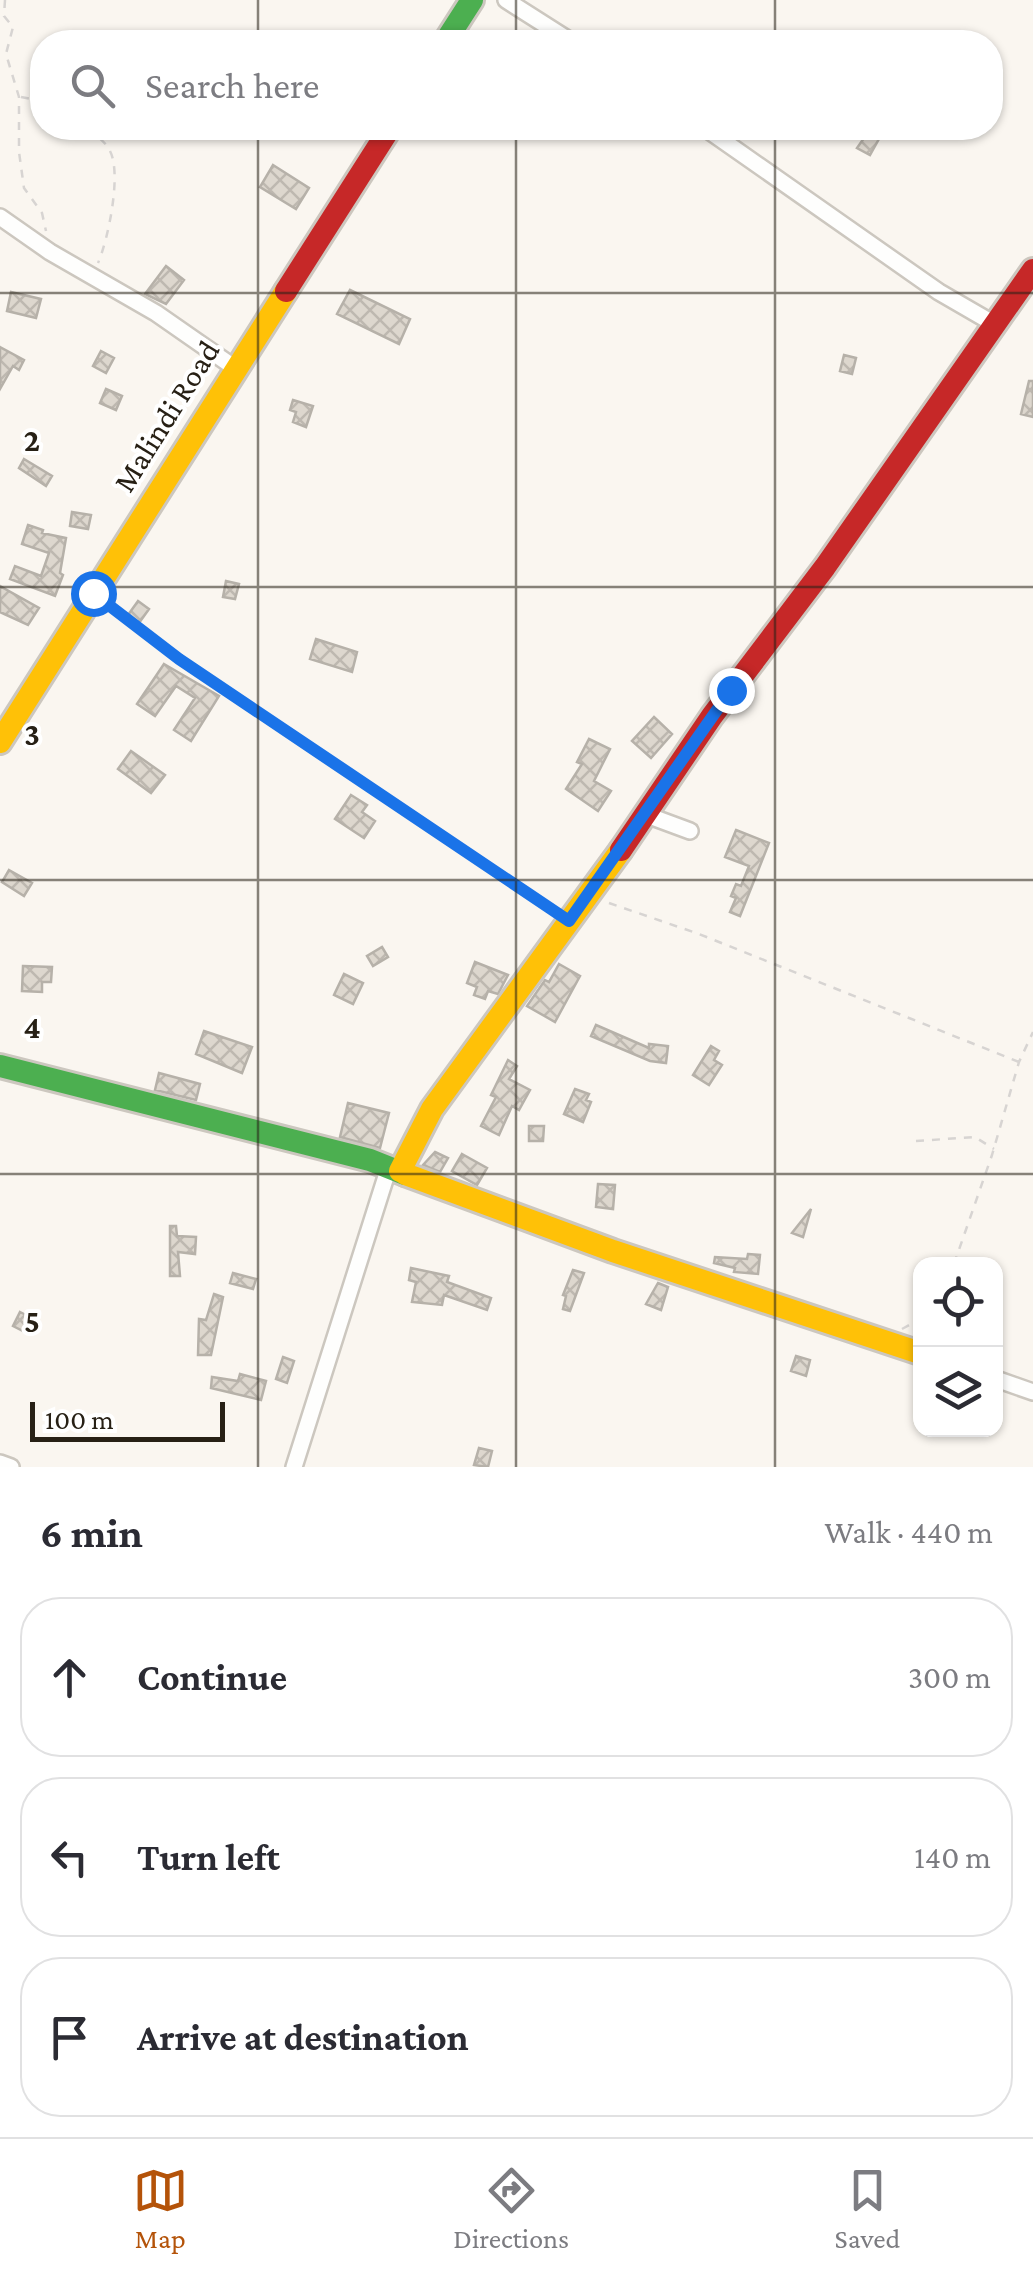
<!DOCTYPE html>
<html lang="en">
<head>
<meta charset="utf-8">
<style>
	:root { --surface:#fff; --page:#f2f2f3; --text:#2b2b33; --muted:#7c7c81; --line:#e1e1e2; --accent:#b45309 }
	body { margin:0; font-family:"Crimson Pro",serif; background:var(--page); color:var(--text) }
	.controls { position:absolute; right:30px; bottom:30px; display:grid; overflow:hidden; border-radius:20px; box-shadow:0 2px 8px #0004 }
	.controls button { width:90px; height:90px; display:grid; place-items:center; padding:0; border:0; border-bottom:2px solid var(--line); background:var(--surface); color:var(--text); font:50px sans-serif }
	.scale { position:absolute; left:30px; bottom:25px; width:195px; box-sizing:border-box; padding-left:10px; border:5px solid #272015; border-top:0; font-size:28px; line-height:35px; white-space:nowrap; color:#272015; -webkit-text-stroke:8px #fff; paint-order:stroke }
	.stop { position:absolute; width:30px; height:30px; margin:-22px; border:8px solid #1a73e8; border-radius:50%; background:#fff }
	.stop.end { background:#1a73e8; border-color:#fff; box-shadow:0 2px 10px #0008 }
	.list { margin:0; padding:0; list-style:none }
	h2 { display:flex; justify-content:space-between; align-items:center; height:130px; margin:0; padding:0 40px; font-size:42px }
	h2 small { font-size:32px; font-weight:400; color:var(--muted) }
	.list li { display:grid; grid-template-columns:65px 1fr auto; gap:30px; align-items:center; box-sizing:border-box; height:160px; margin:0 20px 20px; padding:0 20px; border:2px solid var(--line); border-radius:40px }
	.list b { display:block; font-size:38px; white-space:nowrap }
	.list em { font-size:32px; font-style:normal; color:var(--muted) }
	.icon { flex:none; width:55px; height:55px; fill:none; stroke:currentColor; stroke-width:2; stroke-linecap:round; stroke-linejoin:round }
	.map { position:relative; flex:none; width:1033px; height:1467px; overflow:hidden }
	.search { position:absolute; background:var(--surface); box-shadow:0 2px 8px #0004; left:30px; right:30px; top:30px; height:110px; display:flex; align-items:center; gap:25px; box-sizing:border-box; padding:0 35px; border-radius:40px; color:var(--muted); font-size:38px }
	.sheet { height:670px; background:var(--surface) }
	nav { display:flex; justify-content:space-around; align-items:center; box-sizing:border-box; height:140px; border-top:2px solid var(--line); background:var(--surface); font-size:28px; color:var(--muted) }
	nav a { display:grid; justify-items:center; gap:5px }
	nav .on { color:var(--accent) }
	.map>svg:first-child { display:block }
</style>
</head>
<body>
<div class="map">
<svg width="1033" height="1467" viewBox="0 0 1033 1467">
	<defs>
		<pattern id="building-cross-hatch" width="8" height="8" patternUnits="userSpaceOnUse" patternTransform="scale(2.5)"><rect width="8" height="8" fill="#ddd7ce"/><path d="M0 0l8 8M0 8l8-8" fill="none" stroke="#beb8b0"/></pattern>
	</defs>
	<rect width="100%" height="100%" fill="#faf6f0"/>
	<path fill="url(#building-cross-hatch)" stroke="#b6b1a9" stroke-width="2.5" d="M 871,128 L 885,128 L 870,155 L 857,148 Z
		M 273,165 L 309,188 L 296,209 L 260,187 Z
		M 166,266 L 184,280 L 166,304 L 145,294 Z
		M 350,290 L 410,319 L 399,344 L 337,314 Z
		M 11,292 L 41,299 L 36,318 L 7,311 Z
		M 0,347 L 24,360 L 19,370 L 13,366 L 0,389 Z
		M 101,351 L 114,358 L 106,373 L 93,366 Z
		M 844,355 L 856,358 L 852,374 L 840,371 Z
		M 1029,381 L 1033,381 L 1033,417 L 1021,414 Z
		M 106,389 L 122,396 L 116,410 L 100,403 Z
		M 293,400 L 313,406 L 306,427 L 293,422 L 296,412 L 290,410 Z
		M 24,459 L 52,476 L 46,486 L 19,468 Z
		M 72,512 L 91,515 L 88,529 L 70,526 Z
		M 28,525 L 43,530 L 42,533 L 66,538 L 60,573 L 63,575 L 55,596 L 10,579 L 15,566 L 41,576 L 49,553 L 22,544 Z
		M 226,581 L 239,584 L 235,599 L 223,597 Z
		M 0,586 L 39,608 L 28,625 L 0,612 Z
		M 138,601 L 149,609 L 139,623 L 128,615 Z
		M 316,639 L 357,652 L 352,672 L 310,659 Z
		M 164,664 L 219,696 L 191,741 L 174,730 L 195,698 L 176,686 L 155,716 L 137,704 Z
		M 654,717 L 672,734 L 651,758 L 632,741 Z
		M 589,739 L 610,749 L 594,781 L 611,791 L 598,811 L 566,789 L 582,764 L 577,762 Z
		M 131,751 L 165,775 L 151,793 L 118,769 Z
		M 351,795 L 367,805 L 362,812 L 375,821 L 364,838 L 335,819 Z
		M 736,830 L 769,843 L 740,916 L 730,912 L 736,898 L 731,896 L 736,884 L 741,886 L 749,866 L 725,857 Z
		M 9,870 L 32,883 L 24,896 L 2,882 Z
		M 382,947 L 388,957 L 373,966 L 367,956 Z
		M 475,962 L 508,975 L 498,994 L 488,991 L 485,999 L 474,995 L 477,987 L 467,983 Z
		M 559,964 L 580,976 L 555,1022 L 527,1006 L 545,980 L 549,982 Z
		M 23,966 L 52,967 L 51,982 L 42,982 L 42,992 L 22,991 Z
		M 344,974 L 363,983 L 353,1004 L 334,995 Z
		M 596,1025 L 649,1048 L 649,1044 L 668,1046 L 666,1063 L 650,1061 L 591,1036 Z
		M 204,1031 L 252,1047 L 242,1073 L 196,1054 Z
		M 711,1046 L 719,1051 L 714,1060 L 722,1065 L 709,1085 L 693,1075 Z
		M 508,1060 L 517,1066 L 509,1079 L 530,1090 L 519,1110 L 512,1106 L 499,1135 L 481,1126 L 496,1097 L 491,1095 Z
		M 159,1073 L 200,1084 L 196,1100 L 155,1090 Z
		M 575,1089 L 589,1094 L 586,1100 L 591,1102 L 583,1122 L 564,1114 Z
		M 348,1103 L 389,1113 L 380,1148 L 340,1137 Z
		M 529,1126 L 544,1126 L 543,1141 L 529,1141 Z
		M 435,1152 L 448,1158 L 440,1172 L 423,1165 Z
		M 462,1154 L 487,1168 L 477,1185 L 452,1171 Z
		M 598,1184 L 615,1185 L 613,1209 L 596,1207 Z
		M 811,1209 L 803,1237 L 792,1233 Z
		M 170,1226 L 176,1226 L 177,1236 L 196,1237 L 195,1254 L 178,1252 L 180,1276 L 170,1276 Z
		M 748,1254 L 760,1255 L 758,1274 L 734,1272 L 735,1268 L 714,1263 L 715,1257 L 747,1259 Z
		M 411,1268 L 449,1276 L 447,1282 L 491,1298 L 487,1310 L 444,1295 L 442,1305 L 412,1302 L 416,1282 L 409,1280 Z
		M 573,1270 L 584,1273 L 570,1311 L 563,1309 L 566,1296 L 563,1295 Z
		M 233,1273 L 256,1279 L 253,1289 L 230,1283 Z
		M 658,1283 L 668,1287 L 661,1310 L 646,1304 Z
		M 214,1294 L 223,1297 L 211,1355 L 198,1355 L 199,1319 L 206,1320 Z
		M 20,1312 L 32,1318 L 25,1332 L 13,1326 Z
		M 796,1356 L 810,1360 L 806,1376 L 791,1371 Z
		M 283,1357 L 294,1361 L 287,1383 L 276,1379 Z
		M 240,1374 L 266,1381 L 261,1400 L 211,1388 L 212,1377 L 238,1381 Z
		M 479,1448 L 492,1451 L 488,1467 L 474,1465 Z"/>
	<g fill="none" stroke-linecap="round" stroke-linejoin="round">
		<defs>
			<path id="street" d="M 506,0 L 572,42
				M 705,128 L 939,292 L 996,325
				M 0,217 L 50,252 L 156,313 L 235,368
				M 644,814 L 690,831
				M 996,1379 L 1033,1392
				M 0,1463 L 11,1467
				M 294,1467 L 389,1167"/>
			<path id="fast" d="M 445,42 L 472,0
				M 0,1066 L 370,1160 L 405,1174"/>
			<path id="slow" d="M 0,742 L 286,291
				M 400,1171 L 432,1109 L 621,850
				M 405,1174 L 613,1251 L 920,1353"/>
			<path id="jam" d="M 286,291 L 390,128
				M 621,850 L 712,716 L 825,567 L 1033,270"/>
		</defs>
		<use href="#street" stroke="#ccc7bf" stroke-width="20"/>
		<use href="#fast" stroke="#ccc7bf" stroke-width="28"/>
		<use href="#slow" stroke="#ccc7bf" stroke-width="28"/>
		<use href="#jam" stroke="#ccc7bf" stroke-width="28"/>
		<path stroke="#d7d4d2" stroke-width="2.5" stroke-dasharray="8 8" stroke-linecap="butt" d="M 5,0 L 4,16 L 13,27 L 6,54 L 19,97 L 19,152 L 24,188 L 42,213 L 46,231
			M 21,97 L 42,101
			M 88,128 C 95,135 106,142 110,151 C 122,174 108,240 98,263
			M 110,606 L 179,659 L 557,913
			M 609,903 L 699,934 L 1019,1062
			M 916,1141 L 975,1137 L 994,1149
			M 954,1264 L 992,1155 L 1019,1062 L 1033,1032
			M 902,1329 L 920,1319"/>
		<use href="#street" stroke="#fefefd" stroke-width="15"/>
		<use href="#fast" stroke="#4caf50" stroke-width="22"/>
		<use href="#slow" stroke="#ffc107" stroke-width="22"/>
		<use href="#jam" stroke="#c62828" stroke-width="22"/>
	</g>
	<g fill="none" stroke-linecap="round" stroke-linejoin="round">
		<path stroke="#1a73e8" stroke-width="12" d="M 93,593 L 179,659 L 569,921 L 731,690"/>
	</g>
	<path fill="none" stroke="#272015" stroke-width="2.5" stroke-opacity="0.55" d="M 258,0 L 258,42M 516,0 L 516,42M 775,0 L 775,42M 258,128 L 258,1467M 516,128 L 516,1467M 775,128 L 775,1467M 0,293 L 1033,293M 0,587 L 1033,587M 0,880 L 1033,880M 0,1174 L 1033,1174"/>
	<g text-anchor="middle" stroke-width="8" stroke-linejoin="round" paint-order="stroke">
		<g font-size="32" fill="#272015" stroke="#fff">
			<text transform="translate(166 416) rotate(-58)" y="11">Malindi Road</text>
		</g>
	</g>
	<g font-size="32" text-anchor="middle" font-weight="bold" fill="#272015" stroke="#fff" stroke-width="8" stroke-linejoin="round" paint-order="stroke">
		<text x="32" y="451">2</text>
		<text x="32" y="745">3</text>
		<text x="32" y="1038">4</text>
		<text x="32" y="1332">5</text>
	</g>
</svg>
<div class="controls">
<button><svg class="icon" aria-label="locate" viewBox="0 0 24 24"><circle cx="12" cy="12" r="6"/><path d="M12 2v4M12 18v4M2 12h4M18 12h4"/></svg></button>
<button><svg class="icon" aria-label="layers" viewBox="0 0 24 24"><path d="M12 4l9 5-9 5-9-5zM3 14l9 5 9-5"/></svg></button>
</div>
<div class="scale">100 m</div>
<div class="stop" style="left:93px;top:593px"></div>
<div class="stop end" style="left:731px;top:690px"></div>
<div class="search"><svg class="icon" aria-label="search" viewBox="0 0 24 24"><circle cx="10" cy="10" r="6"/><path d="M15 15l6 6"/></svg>Search here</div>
</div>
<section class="sheet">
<h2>6 min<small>Walk · 440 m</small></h2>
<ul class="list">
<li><svg class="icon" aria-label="ahead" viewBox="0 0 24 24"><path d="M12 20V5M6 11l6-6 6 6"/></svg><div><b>Continue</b></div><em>300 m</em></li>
<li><svg class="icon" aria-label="left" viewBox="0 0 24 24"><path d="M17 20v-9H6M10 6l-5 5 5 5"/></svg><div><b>Turn left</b></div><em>140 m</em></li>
<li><svg class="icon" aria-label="arrive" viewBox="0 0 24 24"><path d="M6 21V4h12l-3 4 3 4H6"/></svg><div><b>Arrive at destination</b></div></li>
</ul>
</section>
<nav>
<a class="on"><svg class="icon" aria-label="map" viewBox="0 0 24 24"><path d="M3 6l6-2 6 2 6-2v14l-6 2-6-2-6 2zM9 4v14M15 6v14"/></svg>Map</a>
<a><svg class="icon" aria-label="directions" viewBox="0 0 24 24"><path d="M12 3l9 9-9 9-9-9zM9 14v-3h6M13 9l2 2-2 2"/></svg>Directions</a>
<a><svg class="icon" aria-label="saved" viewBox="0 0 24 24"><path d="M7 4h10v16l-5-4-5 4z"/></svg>Saved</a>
</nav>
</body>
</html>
